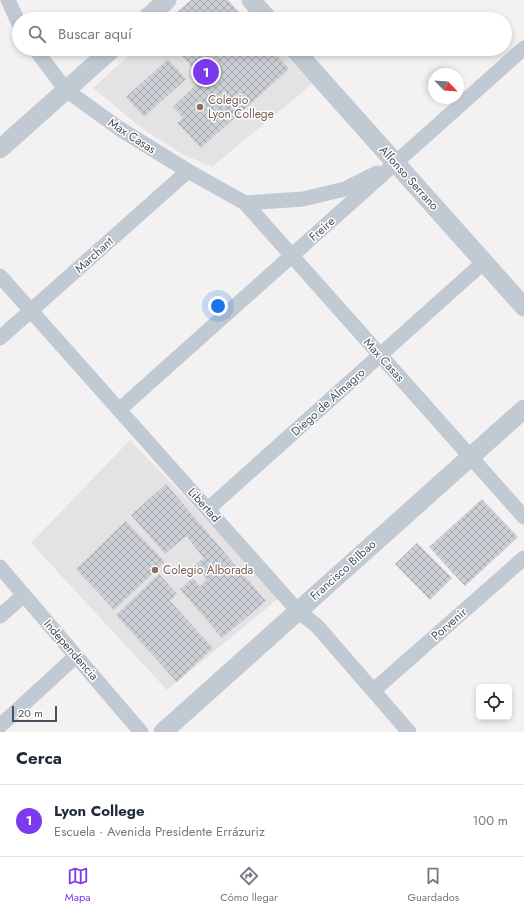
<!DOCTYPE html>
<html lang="es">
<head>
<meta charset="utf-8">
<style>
	:root { --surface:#fff; --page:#f6f6f7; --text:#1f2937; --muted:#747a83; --line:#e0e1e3; --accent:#7c3aed }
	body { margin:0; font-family:Jost,sans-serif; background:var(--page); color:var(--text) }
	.controls { position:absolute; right:12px; bottom:12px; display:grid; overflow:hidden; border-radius:6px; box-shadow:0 2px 6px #0003 }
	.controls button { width:36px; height:36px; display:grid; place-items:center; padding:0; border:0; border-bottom:1px solid var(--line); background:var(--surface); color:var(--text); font:20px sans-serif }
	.compass { position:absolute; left:428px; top:68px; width:36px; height:36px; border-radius:50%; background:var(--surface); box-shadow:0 2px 6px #0003; rotate:115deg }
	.scale { position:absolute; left:12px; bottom:10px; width:45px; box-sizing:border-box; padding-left:4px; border:2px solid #47525f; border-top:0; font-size:11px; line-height:14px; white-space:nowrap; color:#47525f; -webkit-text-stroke:3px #fff; paint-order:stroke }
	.you { position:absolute; left:218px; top:306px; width:14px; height:14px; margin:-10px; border:3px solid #fff; border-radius:50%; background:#1a73e8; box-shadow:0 0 0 6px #1a73e833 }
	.badge { display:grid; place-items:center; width:26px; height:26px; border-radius:50%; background:var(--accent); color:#fff; font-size:13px; font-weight:700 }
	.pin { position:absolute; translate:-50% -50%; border:2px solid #fff; box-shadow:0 1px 4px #0006 }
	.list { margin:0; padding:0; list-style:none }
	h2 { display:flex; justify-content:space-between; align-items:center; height:52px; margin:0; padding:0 16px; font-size:17px }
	h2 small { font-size:13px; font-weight:400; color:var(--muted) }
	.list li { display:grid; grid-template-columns:26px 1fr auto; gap:12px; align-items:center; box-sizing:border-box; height:72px; padding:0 16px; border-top:1px solid var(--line) }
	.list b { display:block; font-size:15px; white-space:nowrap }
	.list p { margin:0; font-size:13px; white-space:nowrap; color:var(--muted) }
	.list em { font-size:13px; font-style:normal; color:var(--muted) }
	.icon { flex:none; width:22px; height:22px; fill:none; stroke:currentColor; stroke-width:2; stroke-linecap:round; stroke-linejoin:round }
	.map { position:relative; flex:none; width:524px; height:732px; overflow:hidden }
	.search { position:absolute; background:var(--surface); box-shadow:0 2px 6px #0003; left:12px; right:12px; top:12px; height:44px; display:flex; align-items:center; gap:10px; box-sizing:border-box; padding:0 14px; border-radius:22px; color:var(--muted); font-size:15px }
	.sheet { height:124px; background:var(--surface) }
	nav { display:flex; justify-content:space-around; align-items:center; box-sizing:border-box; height:56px; border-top:1px solid var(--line); background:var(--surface); font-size:11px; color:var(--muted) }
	nav a { display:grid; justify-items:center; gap:2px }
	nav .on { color:var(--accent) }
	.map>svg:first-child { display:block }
</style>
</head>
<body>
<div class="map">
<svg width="524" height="732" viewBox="0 0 524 732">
	<defs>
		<pattern id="building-cross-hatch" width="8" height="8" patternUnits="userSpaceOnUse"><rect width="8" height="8" fill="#cccfd5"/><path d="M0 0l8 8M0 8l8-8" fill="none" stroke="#a7abb0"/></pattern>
	</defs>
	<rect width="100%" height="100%" fill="#f3f1f1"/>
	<path fill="#e4e2e3" d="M 136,49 L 280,49 L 312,84 L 212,167 L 182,154 L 140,127 L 93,88 Z
		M 130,440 L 280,597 L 167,690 L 31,543 Z"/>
	<path fill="url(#building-cross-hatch)" d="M 191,0 L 228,0 L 245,19 L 169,19 Z
		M 176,49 L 272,49 L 289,69 L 201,148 L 177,123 L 183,118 L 173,107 L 202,79 Z
		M 168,59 L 186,79 L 144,117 L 126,97 Z
		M 166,484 L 266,601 L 222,638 L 180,589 L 193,578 L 200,586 L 207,580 L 194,565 L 204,558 L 186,536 L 165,554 L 131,515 Z
		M 482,499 L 518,537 L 465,586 L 429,547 Z
		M 126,521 L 165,562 L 114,610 L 76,569 Z
		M 417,543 L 452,578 L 430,600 L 395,564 Z
		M 159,574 L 177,594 L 170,601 L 213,648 L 177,682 L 116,615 Z"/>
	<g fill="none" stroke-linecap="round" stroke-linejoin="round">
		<path stroke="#c1cad3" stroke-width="15" d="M 8,0 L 19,24
			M 35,49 L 66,90 L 120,129 L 188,171 L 245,203 L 524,517
			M 245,203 L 303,199 L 345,189 L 377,173
			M 0,276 L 298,611 L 317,626 L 409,732
			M 0,338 L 188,171
			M 119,410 L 524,48
			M 208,509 L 484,262
			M 0,567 L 141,732
			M 0,616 L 24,595
			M 374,690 L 524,558
			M 0,726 L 76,656"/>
		<path stroke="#c1cad3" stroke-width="19" d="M 251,0 L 268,19
			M 146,19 L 167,0
			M 294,49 L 524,307
			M 0,149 L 112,49
			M 163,732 L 524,409"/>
	</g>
	<g fill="#8d6e63" stroke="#fff" stroke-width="1.5">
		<circle cx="200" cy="107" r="4"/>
		<circle cx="155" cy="570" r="4"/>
	</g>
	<g text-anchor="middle" stroke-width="3" stroke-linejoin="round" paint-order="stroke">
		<g font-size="12" fill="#785e54" stroke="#fff" text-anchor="start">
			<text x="208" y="104">Colegio<tspan x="208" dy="14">Lyon College</tspan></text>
			<text x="163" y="574">Colegio Alborada</text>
		</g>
		<g font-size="12" fill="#47525f" stroke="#fff">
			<text transform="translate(132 136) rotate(33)" y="4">Max Casas</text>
			<text transform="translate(409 178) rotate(48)" y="4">Alfonso Serrano</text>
			<text transform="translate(322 229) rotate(-42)" y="4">Freire</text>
			<text transform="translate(94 255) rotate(-42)" y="4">Marchant</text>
			<text transform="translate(384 360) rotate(48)" y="4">Max Casas</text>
			<text transform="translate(328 402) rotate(-42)" y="4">Diego de Almagro</text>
			<text transform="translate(204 505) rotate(48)" y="4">Libertad</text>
			<text transform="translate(343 570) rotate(-42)" y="4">Francisco Bilbao</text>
			<text transform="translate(449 624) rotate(-41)" y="4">Porvenir</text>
			<text transform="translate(71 650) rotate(49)" y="4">Independencia</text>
		</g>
	</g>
</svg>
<div class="controls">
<button><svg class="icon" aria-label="locate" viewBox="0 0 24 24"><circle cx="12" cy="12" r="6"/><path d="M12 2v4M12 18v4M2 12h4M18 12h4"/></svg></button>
</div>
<svg class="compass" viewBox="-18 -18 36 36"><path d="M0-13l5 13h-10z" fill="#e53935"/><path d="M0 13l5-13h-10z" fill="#747a83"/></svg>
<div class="scale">20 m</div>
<div class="you"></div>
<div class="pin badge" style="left:206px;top:72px">1</div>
<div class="search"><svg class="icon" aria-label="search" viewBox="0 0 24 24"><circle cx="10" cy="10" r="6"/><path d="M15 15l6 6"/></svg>Buscar aquí</div>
</div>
<section class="sheet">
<h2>Cerca<small></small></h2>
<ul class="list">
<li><span class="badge">1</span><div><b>Lyon College</b><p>Escuela · Avenida Presidente Errázuriz</p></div><em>100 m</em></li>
</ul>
</section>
<nav>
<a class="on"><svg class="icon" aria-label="map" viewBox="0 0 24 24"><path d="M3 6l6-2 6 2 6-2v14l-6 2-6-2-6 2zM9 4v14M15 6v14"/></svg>Mapa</a>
<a><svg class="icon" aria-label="directions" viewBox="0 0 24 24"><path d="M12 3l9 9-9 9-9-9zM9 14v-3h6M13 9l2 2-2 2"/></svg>Cómo llegar</a>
<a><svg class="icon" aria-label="saved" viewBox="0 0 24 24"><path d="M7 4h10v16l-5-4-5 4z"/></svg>Guardados</a>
</nav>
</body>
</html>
